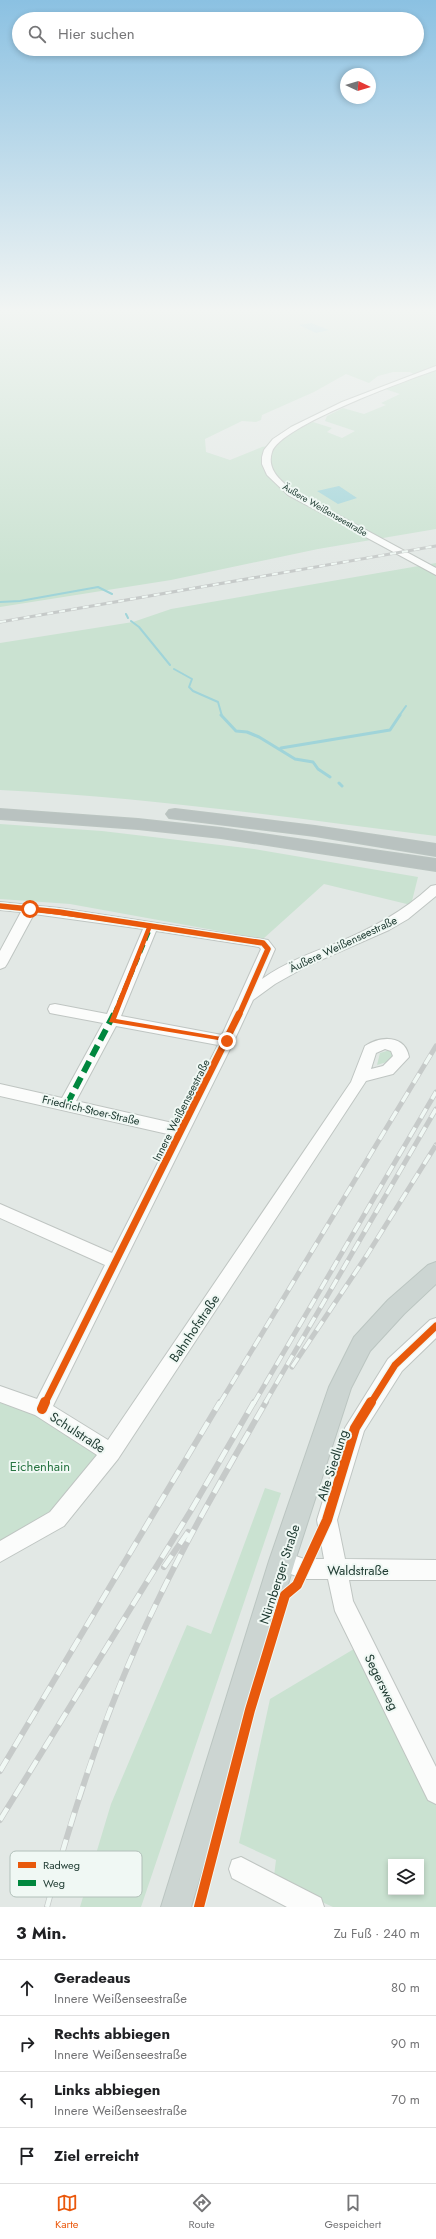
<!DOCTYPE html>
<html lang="de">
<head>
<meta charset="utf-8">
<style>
	:root { --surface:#fff; --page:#f6f6f6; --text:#202124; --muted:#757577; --line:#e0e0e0; --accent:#ea580c }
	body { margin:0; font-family:Jost,sans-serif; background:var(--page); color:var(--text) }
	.controls { position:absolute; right:12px; bottom:12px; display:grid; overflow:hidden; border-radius:0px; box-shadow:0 2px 6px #0003 }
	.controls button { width:36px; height:36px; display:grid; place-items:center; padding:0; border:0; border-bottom:1px solid var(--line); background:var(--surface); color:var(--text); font:20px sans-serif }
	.compass { position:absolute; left:340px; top:68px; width:36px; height:36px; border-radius:50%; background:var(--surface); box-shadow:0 2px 6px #0003; rotate:94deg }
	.stop { position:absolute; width:12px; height:12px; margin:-9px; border:3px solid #ea580c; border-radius:50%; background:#fff }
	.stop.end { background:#ea580c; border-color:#fff; box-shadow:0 1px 4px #0008 }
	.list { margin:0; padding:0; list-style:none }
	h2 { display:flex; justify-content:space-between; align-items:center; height:52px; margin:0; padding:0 16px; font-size:17px }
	h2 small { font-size:13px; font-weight:400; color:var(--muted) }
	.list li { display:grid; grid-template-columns:26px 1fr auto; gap:12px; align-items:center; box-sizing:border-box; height:56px; padding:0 16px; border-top:1px solid var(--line) }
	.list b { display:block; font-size:15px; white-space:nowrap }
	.list p { margin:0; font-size:13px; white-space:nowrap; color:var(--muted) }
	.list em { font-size:13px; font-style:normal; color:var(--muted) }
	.icon { flex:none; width:22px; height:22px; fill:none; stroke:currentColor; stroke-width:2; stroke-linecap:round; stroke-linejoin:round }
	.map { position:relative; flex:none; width:436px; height:1907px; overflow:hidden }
	.search { position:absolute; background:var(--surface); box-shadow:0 2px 6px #0003; left:12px; right:12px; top:12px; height:44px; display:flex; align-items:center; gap:10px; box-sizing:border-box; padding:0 14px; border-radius:22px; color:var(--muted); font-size:15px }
	.sheet { height:276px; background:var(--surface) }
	nav { display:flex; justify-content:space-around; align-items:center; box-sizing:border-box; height:56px; border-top:1px solid var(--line); background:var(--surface); font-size:11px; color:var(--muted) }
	nav a { display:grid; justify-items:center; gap:2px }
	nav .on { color:var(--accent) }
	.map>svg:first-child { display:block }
</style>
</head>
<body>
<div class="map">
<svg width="436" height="1907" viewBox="0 0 436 1907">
	<rect width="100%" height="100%" fill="#e2e8e5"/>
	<path fill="#cae2d1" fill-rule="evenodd" d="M 0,309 L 436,309 L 436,529 L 318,549 L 171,580 L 0,607 ZM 393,372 L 410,372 L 417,376 L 385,389 L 400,394 L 381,403 L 386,405 L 364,414 L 343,408 L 327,416 L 325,421 L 355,431 L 342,438 L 327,432 L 332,428 L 313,422 L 291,432 L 274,445 L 262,447 L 230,460 L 206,452 L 205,439 L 242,421 L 256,422 L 261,420 L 262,415 L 314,392 L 346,374 L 369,383 L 378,376 Z
		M 436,563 L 436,836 C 291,818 146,797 0,790 L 0,643 L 133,622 L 171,609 Z
		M 0,824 L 102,831 L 254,849 L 418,877 L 411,905 L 324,884 L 263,939 L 70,904 L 0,899 Z
		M 390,1050 L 395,1053 L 390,1061 L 377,1065 L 380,1053 Z
		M 0,1401 L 39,1416 L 99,1456 L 53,1511 L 0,1541 Z
		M 265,1488 L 281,1493 L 141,1907 L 80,1907 L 111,1804 L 187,1625 L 211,1634 Z
		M 369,1640 L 436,1775 L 436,1907 L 333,1907 L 284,1885 L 274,1876 L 276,1860 L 239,1843 L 270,1699 ZM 391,1862 L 421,1862 L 421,1892 L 391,1892 Z"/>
	<path fill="#a0d4d9" d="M 311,323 L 329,330 L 316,333 L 299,325 Z
		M 339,486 L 357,498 L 338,504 L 317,491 Z"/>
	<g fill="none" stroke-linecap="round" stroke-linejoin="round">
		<path stroke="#a0d4d9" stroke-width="2" d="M 0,602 L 20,601 L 98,587 L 112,594
			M 126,614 L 128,618
			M 131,621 L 139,627 L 170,665
			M 174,669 L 192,679 L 189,687 L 193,691 L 218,702 L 222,716
			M 399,716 L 406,706"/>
		<path stroke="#a0d4d9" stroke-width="3" d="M 221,715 L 236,731 L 247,732 L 259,737 L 295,759 L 313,762 L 318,769 L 330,777
			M 281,748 L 390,730 L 400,715
			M 339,783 L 342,786"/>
		<defs>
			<path id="minor" d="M 436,366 L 436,370 C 407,380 280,426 272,452 C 266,470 282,482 294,491 L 436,568 L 436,575 L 288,495 L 267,475 L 262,464 L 262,457 L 264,450 L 273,439 L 291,427 L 342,402 Z
				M 436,885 L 436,896 L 408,919 L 389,930 L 307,966 L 275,984 L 253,1000 L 234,1041 L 53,1406 L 108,1440 L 351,1082 L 365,1046 C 380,1036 405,1034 409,1057 L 393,1074 L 366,1081 L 118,1459 L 64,1526 L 0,1562 L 0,1541 L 50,1512 L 97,1455 L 35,1415 L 0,1402 L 0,1386 L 37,1399 L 105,1265 L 0,1218 L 0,1204 L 112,1253 L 172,1135 L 0,1096 L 0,1084 L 62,1098 L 103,1023 L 55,1014 L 50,1013 L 48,1009 L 50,1005 L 55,1004 L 107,1014 L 143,929 L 34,914 L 7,964 L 5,967 L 0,969 L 0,951 L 21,912 L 0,910 L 0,902 L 59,908 L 268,940 L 275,949 L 262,979 C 284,963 311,953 337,943 C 372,928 403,912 431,886 ZM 156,931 L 259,947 L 261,949 L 222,1035 L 121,1016 ZM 116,1026 L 218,1045 L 177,1124 L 76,1101 ZM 385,1049 L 391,1051 L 393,1056 L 383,1066 L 371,1069 L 376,1053 Z
				M 436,1318 L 436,1338 L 402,1371 L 364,1431 L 337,1520 L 345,1559 L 436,1560 L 436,1580 L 349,1580 L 353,1601 L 436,1767 L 436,1804 L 428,1800 L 335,1611 L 328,1579 L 304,1579 L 275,1568 L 272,1561 L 275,1554 L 282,1551 L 304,1559 L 324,1559 L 317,1520 L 345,1428 L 388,1359 L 430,1320 Z
				M 241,1857 L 321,1898 L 324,1907 L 287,1907 L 232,1878 L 229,1869 L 232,1860 Z"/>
			<path id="major" d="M 436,1262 L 436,1284 L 404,1314 L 370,1351 L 351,1388 L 295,1561 L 191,1907 L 161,1907 L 269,1561 L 329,1387 L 354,1337 L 388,1300 L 428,1265 Z"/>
			<path id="highway" d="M 0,809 L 138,819 L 221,828 L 436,859 L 436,871 L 221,838 L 138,829 L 0,819 Z
				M 175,809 L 315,826 L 436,844 L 436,856 L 315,836 L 169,818 L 166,814 L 169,810 Z"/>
		</defs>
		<use href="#minor" stroke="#bfc5c2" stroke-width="2"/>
		<use href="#major" stroke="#bbc5c1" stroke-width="2"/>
		<use href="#highway" stroke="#bbc5c1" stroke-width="2"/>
		<use href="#minor" fill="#fbfcfb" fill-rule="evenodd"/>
		<use href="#major" fill="#ccd5d2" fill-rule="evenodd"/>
		<use href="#highway" fill="#b9c2c0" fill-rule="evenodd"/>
		<defs>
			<path id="rail-far2" d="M 0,622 L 436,546"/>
			<path id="rail-far1" d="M 292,1367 L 367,1255 L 436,1145
				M 220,1403 L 436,1046
				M 254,1403 L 436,1092
				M 265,1403 L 436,1109"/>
			<path id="rail" d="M 164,1567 L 188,1532
				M 0,1771 L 220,1402
				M 0,1820 L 190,1512 L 254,1402
				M 47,1907 C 75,1803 109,1700 156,1604 C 189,1535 228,1468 266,1402"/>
		</defs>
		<use href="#rail-far2" stroke="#c6cac9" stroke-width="3"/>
		<use href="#rail-far1" stroke="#c6cac9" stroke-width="5"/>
		<use href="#rail" stroke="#c6cac9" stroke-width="6"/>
		<use href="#rail-far2" stroke="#f0f8f4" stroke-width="2" stroke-dasharray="6" stroke-linecap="butt"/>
		<use href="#rail-far1" stroke="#f0f8f4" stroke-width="3.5" stroke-dasharray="11" stroke-linecap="butt"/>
		<use href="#rail" stroke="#f0f8f4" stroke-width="4.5" stroke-dasharray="14" stroke-linecap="butt"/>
		<path stroke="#00873e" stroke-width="4.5" stroke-dasharray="9 4.5" stroke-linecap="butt" d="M 114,1015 L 151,926"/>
		<path stroke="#00873e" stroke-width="6" stroke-dasharray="12 6" stroke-linecap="butt" d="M 67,1104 L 114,1014"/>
		<defs>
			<path id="cycleway-far2" d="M 0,906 L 59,912 L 263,943 L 268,949 L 239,1015"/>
			<path id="cycleway-far1" d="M 45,1403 L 239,1014
				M 371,1403 L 395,1365 L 436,1326"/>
			<path id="cycleway" d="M 42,1409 L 45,1402
				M 199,1907 L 250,1710 L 285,1595 L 297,1585 L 327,1520 L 355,1428 L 371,1402"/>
		</defs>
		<use href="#cycleway-far2" stroke="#f0f8f4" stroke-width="8"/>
		<use href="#cycleway-far1" stroke="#f0f8f4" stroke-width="10"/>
		<use href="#cycleway" stroke="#f0f8f4" stroke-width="12"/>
		<use href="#cycleway-far2" stroke="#e8590c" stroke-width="5.5"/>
		<use href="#cycleway-far1" stroke="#e8590c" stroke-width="7"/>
		<use href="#cycleway" stroke="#e8590c" stroke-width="10"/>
	</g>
	<linearGradient id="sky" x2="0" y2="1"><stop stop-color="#8bc1e2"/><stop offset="0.54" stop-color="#f2f5f3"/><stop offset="1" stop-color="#f2f5f3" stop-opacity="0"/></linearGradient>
	<rect width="436" height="576" fill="url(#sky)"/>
	<path fill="#ea580c" d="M 28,907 L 153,924 L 116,1019 L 227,1038 L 231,1041 L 230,1042 L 109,1022 L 147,927 L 30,911 Z"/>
	<g text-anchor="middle" stroke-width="4" stroke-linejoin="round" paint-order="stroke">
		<g font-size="9" fill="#203c33" stroke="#f0f8f4">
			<text transform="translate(325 510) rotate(30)" y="3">Äußere Weißenseestraße</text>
		</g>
		<g font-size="11" fill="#203c33" stroke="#f0f8f4">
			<text transform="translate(343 944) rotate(-25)" y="4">Äußere Weißenseestraße</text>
			<text transform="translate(91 1110) rotate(13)" y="4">Friedrich-Stoer-Straße</text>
			<text transform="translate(181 1110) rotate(-63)" y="4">Innere Weißenseestraße</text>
		</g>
		<g font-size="13" fill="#203c33" stroke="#f0f8f4">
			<text transform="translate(194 1328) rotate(-56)" y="5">Bahnhofstraße</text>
			<text transform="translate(78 1432) rotate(33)" y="5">Schulstraße</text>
			<text transform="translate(332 1465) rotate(-72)" y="5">Alte Siedlung</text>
			<text x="358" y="1575">Waldstraße</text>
			<text transform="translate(279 1574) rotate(-72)" y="5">Nürnberger Straße</text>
			<text transform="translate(382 1682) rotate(64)" y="5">Segersweg</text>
		</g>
		<g font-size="13" fill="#287542" stroke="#f0f8f4">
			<text x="40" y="1471">Eichenhain</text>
		</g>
	</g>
	<rect x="10" y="1851" width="132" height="46" rx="6" fill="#f0f8f4" stroke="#b2c0ba" stroke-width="1"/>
	<rect x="18" y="1862" width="18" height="6" fill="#e8590c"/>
	<rect x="18" y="1880" width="18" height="6" fill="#00873e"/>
	<g font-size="11" fill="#203c33">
		<text x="43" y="1869">Radweg</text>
		<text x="43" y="1887">Weg</text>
	</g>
</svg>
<div class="controls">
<button><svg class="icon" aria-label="layers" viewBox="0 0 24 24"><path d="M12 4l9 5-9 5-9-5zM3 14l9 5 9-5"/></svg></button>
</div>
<svg class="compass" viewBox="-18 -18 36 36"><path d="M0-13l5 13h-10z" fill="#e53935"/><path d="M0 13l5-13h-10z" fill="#757577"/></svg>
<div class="stop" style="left:30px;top:909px"></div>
<div class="stop end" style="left:227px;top:1041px"></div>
<div class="search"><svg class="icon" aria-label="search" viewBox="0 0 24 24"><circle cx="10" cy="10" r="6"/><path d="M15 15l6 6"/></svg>Hier suchen</div>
</div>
<section class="sheet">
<h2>3 Min.<small>Zu Fuß · 240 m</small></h2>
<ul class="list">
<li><svg class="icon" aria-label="ahead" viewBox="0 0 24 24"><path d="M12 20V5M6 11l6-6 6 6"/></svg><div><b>Geradeaus</b><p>Innere Weißenseestraße</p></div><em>80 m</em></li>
<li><svg class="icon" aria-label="right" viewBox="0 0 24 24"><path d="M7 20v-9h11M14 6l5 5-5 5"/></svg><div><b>Rechts abbiegen</b><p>Innere Weißenseestraße</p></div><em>90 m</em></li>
<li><svg class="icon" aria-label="left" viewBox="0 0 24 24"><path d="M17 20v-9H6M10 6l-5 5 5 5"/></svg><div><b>Links abbiegen</b><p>Innere Weißenseestraße</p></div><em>70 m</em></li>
<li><svg class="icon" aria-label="arrive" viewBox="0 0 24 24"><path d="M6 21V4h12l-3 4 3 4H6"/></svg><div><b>Ziel erreicht</b></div></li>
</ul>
</section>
<nav>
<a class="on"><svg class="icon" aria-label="map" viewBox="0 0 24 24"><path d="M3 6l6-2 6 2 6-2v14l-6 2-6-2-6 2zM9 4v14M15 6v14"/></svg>Karte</a>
<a><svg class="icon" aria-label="directions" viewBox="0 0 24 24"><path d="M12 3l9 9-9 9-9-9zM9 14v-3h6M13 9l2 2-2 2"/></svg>Route</a>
<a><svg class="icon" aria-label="saved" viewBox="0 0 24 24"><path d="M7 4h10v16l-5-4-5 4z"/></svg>Gespeichert</a>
</nav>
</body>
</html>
